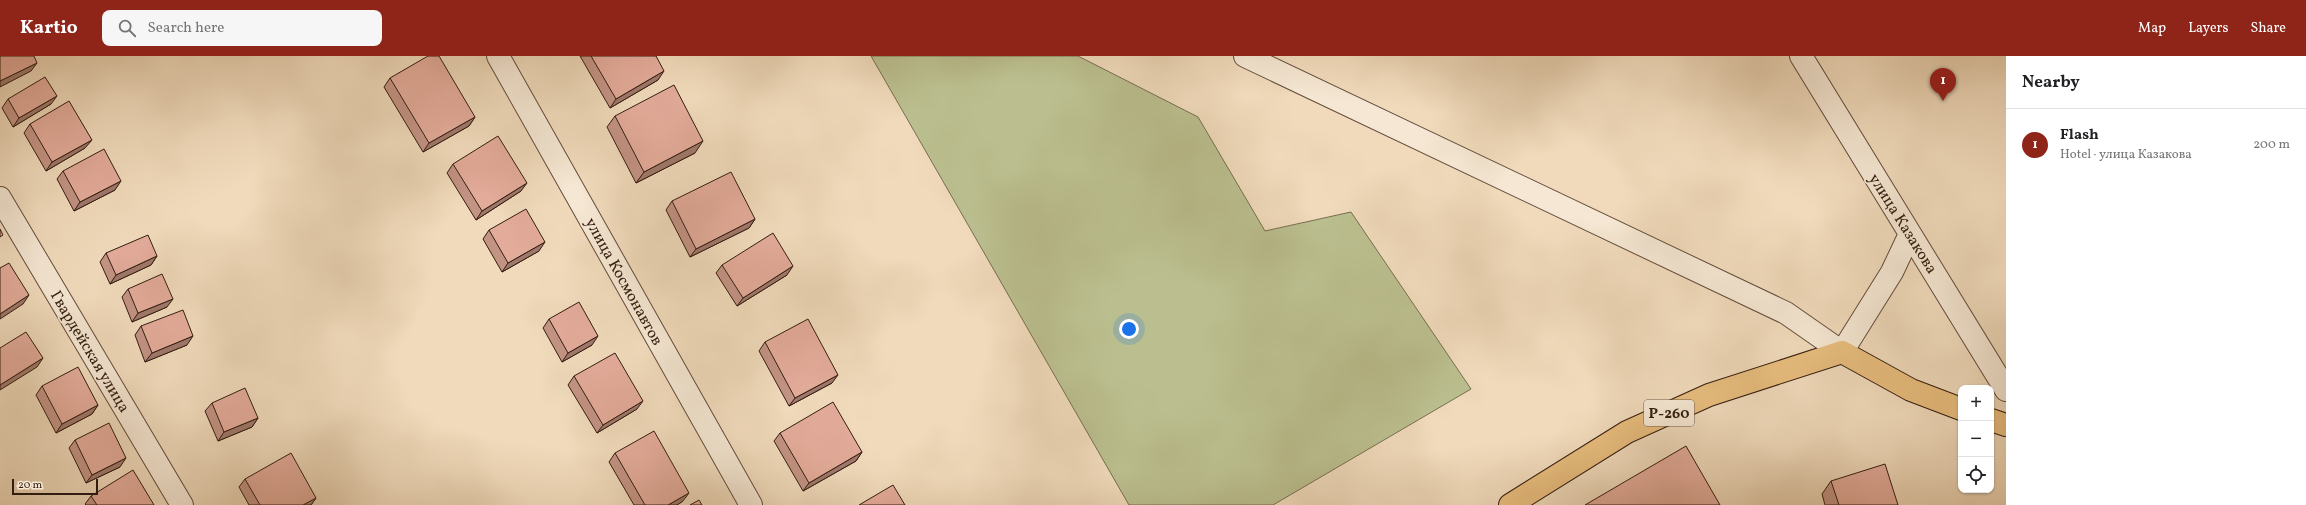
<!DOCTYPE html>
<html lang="en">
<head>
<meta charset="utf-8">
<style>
	:root { --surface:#fff; --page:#f6f6f6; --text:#202124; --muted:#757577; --line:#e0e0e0; --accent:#8f2418 }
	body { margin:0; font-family:Vollkorn,serif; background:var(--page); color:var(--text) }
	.controls { position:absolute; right:12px; bottom:12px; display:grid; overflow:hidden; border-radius:8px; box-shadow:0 1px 3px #0004 }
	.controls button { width:36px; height:36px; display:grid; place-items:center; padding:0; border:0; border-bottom:1px solid var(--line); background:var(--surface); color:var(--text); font:20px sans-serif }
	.scale { position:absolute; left:12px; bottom:10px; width:86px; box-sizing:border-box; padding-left:4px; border:2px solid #331d10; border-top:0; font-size:11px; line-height:14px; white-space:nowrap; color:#331d10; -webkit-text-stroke:3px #f5e7d3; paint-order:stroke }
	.you { position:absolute; left:1129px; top:273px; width:14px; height:14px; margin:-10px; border:3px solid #fff; border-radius:50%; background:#1a73e8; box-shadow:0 0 0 6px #1a73e833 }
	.badge { display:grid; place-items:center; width:26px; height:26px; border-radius:50%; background:var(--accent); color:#fff; font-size:13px; font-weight:700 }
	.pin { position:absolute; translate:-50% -33px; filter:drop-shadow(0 1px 2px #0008) }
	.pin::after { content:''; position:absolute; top:21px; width:14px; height:12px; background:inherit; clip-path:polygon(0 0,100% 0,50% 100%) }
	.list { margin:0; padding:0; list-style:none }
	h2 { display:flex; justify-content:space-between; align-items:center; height:52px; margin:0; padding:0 16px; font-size:17px }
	h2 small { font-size:13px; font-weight:400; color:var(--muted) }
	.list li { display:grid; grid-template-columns:26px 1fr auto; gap:12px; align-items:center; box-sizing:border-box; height:72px; padding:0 16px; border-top:1px solid var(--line) }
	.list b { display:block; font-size:15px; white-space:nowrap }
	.list p { margin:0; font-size:13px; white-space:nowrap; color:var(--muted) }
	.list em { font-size:13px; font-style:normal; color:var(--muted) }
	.icon { flex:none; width:22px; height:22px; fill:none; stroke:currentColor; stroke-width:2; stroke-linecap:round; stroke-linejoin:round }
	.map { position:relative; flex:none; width:2006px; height:449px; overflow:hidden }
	header { display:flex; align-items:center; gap:24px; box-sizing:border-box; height:56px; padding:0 20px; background:var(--accent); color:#fff }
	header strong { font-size:19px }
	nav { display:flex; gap:22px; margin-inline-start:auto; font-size:14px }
	.search { width:280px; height:36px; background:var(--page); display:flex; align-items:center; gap:10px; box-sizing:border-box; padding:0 14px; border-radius:8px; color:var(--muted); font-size:15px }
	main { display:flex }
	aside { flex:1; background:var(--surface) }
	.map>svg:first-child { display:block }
</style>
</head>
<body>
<header>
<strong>Kartio</strong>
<div class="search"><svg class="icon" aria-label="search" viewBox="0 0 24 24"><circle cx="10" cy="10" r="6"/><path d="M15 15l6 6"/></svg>Search here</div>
<nav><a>Map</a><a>Layers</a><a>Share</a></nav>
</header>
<main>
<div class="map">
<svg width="2006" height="449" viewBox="0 0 2006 449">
	<rect width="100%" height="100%" fill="#f0dabb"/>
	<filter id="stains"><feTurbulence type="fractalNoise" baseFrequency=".005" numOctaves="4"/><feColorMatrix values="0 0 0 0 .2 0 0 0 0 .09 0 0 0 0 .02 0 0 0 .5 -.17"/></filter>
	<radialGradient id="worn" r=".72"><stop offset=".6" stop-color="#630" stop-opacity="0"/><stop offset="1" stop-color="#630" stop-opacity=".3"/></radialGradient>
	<path fill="#bbbf8f" stroke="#776e50" d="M 871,0 L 1078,0 L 1198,61 L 1265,175 L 1351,156 L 1471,333 L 1273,449 L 1129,449 Z"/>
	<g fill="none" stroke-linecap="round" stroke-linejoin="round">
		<defs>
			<path id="minor" d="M 498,0 L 751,449
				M 1801,0 L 2006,334
				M 0,142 L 182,449
				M 1842,296 L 1892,216 L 1910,178"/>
			<path id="tertiary" d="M 1245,0 L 1786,257 L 1842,296"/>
			<path id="trunk" d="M 1991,364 L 2006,369
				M 1510,449 L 1627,376 L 1709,339 L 1842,296 L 1911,334 L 1961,353"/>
		</defs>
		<use href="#minor" stroke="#624c3b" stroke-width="24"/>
		<use href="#tertiary" stroke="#624c3b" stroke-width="24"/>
		<use href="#trunk" stroke="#331d10" stroke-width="24"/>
		<use href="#minor" stroke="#f5e7d3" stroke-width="22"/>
		<use href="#tertiary" stroke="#f5e7d3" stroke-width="22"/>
		<use href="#trunk" stroke="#e8bd7e" stroke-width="22"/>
	</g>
	<path fill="#c39384" stroke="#331d10" d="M 580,0 L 656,0 L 658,24 L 610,52 Z
		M 390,22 L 475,61 L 469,70 L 423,96 L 384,31 Z
		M 8,43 L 51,48 L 13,71 L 2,52 Z
		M 615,60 L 695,97 L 636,127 L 607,71 Z
		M 30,68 L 85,92 L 46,115 L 24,77 Z
		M 453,108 L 521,135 L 476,164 L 447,117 Z
		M 63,115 L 115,134 L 74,155 L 57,123 Z
		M 672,145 L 755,163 L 749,172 L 690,201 L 666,154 Z
		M 489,174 L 539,195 L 502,216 L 483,183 Z
		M 106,197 L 157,200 L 151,209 L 110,228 L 100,206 Z
		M 722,209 L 787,219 L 737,250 L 716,217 Z
		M 128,233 L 167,251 L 132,266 L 122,241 Z
		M 549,263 L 592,289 L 562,306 L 543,272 Z
		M 141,270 L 187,289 L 145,306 L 135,279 Z
		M 765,286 L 832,327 L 789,350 L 759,295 Z
		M 574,320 L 637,353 L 597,377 L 568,329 Z
		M 42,330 L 98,349 L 92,358 L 56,377 L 36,339 Z
		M 212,347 L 258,362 L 252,371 L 218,385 L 205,355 Z
		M 780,377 L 862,396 L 856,405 L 803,435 L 774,385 Z
		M 75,384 L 120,411 L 86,427 L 69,392 Z
		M 615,397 L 683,445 L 677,449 L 634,449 L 609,406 Z
		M 245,423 L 316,442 L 311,449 L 249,449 L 239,431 Z
		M 1831,425 L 1898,449 L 1825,449 L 1822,438 Z
		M 91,440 L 154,449 L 86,449 L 85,448 Z"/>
	<path fill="#9f786c" stroke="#331d10" d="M 37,7 L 31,15 L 0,31 L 0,25 Z
		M 664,15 L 658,24 L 610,52 L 616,43 Z
		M 57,40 L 51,48 L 13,71 L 19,62 Z
		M 475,61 L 469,70 L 423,96 L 429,87 Z
		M 92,84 L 85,92 L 46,115 L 52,106 Z
		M 703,85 L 695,97 L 636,127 L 644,116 Z
		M 121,125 L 115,134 L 74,155 L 80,146 Z
		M 527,127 L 521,135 L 476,164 L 482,155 Z
		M 755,163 L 749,172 L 690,201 L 696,193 Z
		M 545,186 L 539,195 L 502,216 L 508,207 Z
		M 157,200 L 151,209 L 110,228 L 116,219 Z
		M 793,210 L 787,219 L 737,250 L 743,242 Z
		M 29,239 L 23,248 L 0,263 L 0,258 Z
		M 173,243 L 167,251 L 132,266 L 138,257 Z
		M 193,280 L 187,289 L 145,306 L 152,297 Z
		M 598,280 L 592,289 L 562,306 L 568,297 Z
		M 43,302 L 37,311 L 0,334 L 0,329 Z
		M 838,319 L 832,327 L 789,350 L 795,342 Z
		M 643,345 L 637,353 L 597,377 L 603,369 Z
		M 98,349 L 92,358 L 56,377 L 62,368 Z
		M 258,362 L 252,371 L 218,385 L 224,376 Z
		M 862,396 L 856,405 L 803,435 L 809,427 Z
		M 126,402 L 120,411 L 86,427 L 92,419 Z
		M 689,437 L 683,445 L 677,449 L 668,449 Z
		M 316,442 L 311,449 L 303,449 Z"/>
	<path fill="#e3ab9a" stroke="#331d10" d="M 0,0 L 34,0 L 37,7 L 0,25 Z
		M 428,0 L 439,0 L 475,61 L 429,87 L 390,22 Z
		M 591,0 L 656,0 L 664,15 L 616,43 Z
		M 45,21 L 57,40 L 19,62 L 8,43 Z
		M 674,29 L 703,85 L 644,116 L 615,60 Z
		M 69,45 L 92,84 L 52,106 L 30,68 Z
		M 498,80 L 527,127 L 482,155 L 453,108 Z
		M 104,93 L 121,125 L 80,146 L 63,115 Z
		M 731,116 L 755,163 L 696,193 L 672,145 Z
		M 526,153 L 545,186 L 508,207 L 489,174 Z
		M 0,173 L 3,179 L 0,181 Z
		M 773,177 L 793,210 L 743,242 L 722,209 Z
		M 148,179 L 157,200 L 116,219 L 106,197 Z
		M 9,207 L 29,239 L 0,258 L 0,212 Z
		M 162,218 L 173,243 L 138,257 L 128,233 Z
		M 579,246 L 598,280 L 568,297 L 549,263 Z
		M 183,254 L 193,280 L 152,297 L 141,270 Z
		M 808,263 L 838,319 L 795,342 L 765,286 Z
		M 26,276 L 43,302 L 0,329 L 0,292 Z
		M 615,297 L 643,345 L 603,369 L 574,320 Z
		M 78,311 L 98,349 L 62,368 L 42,330 Z
		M 245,332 L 258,362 L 224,376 L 212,347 Z
		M 833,346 L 862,396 L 809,427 L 780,377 Z
		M 109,367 L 126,402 L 92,419 L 75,384 Z
		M 654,375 L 689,437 L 668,449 L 645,449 L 615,397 Z
		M 1686,390 L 1720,449 L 1585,449 Z
		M 291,397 L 316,442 L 303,449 L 260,449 L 245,423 Z
		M 1885,408 L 1898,449 L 1839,449 L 1831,425 Z
		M 133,414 L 154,449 L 97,449 L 91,440 Z
		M 893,429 L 905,449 L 859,449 Z
		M 699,444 L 702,449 L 690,449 Z"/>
	<g text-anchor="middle" stroke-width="3.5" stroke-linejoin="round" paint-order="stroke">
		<rect fill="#f5e7d3" stroke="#6d5a4a" stroke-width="1" x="1644" y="344" width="50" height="26" rx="3"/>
		<g font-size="15" font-weight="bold" fill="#331d10">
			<text x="1669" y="362">Р-260</text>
		</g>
		<g font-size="16" fill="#331d10" stroke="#f5e7d3">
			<text transform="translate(1904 167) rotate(58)" y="6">улица Казакова</text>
			<text transform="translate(625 225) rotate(61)" y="6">улица Космонавтов</text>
			<text transform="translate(91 295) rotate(59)" y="6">Гвардейская улица</text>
		</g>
	</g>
	<rect width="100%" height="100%" filter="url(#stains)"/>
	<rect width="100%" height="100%" fill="url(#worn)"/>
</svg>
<div class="controls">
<button>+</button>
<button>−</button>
<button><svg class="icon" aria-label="locate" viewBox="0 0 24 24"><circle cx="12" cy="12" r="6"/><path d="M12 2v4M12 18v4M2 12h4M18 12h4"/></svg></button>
</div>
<div class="scale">20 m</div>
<div class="you"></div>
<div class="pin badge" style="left:1943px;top:45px">1</div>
</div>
<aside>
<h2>Nearby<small></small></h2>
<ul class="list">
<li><span class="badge">1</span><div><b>Flash</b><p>Hotel · улица Казакова</p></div><em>200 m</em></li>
</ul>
</aside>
</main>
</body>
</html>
